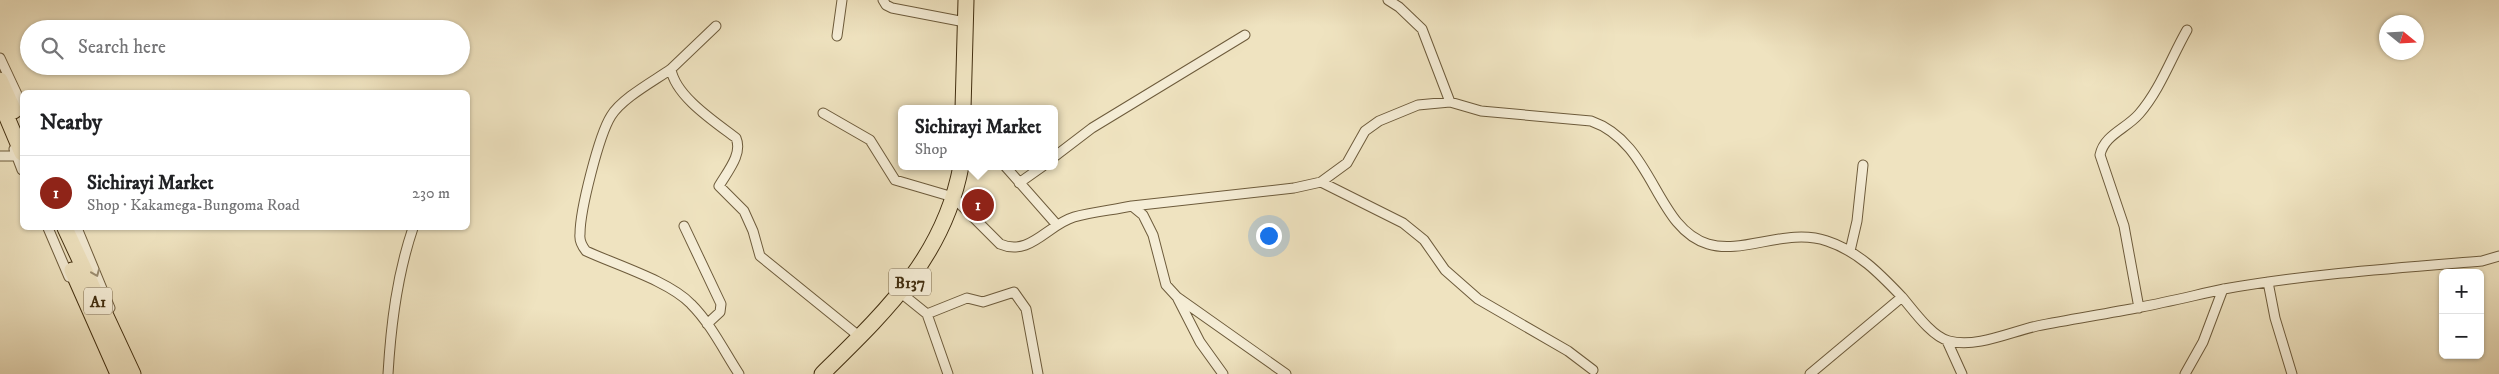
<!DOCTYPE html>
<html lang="en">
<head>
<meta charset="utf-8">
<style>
	:root { --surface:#fff; --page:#f6f6f6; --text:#202124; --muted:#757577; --line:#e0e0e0; --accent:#8f2418 }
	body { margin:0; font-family:"IM FELL DW Pica",serif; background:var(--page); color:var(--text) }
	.controls { position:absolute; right:15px; bottom:15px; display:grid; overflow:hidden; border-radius:8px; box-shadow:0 1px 4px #0004 }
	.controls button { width:45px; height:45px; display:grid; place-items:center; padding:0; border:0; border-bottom:1px solid var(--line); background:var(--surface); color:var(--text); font:25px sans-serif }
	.compass { position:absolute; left:2379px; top:15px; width:45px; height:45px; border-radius:50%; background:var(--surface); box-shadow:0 1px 4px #0004; rotate:108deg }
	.you { position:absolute; left:1268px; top:235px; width:18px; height:18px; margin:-12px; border:4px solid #fff; border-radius:50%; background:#1a73e8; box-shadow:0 0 0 8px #1a73e833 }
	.badge { display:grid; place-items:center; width:32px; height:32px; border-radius:50%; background:var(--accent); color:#fff; font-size:16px; font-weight:700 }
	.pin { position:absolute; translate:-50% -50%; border:2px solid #fff; box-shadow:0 1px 5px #0006 }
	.popup { position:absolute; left:898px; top:105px; width:160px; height:65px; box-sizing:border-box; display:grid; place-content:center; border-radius:8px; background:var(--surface); filter:drop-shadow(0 1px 4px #0005); font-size:16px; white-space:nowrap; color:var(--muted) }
	.popup b { font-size:19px; color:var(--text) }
	.popup::after { content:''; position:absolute; left:50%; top:100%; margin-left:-10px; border:10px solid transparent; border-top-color:var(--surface) }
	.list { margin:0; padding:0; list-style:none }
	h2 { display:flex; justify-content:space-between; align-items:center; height:65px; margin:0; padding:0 20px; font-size:21px }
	h2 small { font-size:16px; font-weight:400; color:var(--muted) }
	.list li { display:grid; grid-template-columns:32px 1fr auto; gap:15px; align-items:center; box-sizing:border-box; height:75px; padding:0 20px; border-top:1px solid var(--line) }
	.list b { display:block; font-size:19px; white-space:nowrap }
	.list p { margin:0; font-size:16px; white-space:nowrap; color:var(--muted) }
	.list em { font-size:16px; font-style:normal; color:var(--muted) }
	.icon { flex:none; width:28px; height:28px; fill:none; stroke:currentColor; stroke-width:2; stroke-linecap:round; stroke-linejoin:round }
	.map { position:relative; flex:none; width:2499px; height:374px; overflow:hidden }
	.search { position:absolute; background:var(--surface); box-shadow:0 1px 4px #0004; left:20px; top:20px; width:450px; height:55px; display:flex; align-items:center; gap:12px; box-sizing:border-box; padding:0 18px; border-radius:28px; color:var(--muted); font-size:19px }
	.panel { position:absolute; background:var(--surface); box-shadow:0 1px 4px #0004; left:20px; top:90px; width:450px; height:140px; border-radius:8px }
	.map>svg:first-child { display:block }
</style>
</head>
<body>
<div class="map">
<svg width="2499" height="374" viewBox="0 0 2499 374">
	<rect width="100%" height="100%" fill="#efe3c0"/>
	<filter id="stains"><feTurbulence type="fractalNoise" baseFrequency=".004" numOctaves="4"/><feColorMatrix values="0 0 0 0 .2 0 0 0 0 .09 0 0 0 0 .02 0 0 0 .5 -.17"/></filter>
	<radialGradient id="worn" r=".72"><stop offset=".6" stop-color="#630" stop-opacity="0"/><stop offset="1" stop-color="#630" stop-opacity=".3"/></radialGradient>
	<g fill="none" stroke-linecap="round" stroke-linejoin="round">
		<defs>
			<path id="minor" d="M 883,0 L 886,5 L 892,8 L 965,22
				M 1388,0 L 1399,7 L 1422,29 L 1450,102
				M 716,26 L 671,69 C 675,96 715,122 736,138 C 743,154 727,172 719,186 L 744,211 L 753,231 L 760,256 L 860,337
				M 837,36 L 842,0
				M 0,58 L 22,105
				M 671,69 C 654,81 622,98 611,116 C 599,135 580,210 580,234 C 579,241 582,246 586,251 C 616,265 669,281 691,304 C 711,324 724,351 739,374
				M 823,113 L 870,140 L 895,180 L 953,197 L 1000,244 C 1030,257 1047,225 1074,217 C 1092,212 1113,210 1132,206 L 1143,215 L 1153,235 L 1166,285 L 1177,297 L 1286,374
				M 14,149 L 22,170
				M 0,156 L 16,156
				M 1054,157 L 1092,128 L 1245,35
				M 1005,166 L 1057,225
				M 1321,182 L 1403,223 L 1424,240 L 1445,270 L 1478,299 L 1568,351 L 1593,370
				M 1019,183 L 1043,166
				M 1132,206 L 1294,188 L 1321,182 L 1347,163 L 1365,131 L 1379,121 L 1418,105 L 1450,102 L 1481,111 L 1591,121 C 1654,143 1655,228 1708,244 C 1743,255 1787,227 1827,241 C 1858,251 1880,274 1902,297 C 1913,310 1932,337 1949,341 C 1977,348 2010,332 2037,326 C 2072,319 2106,314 2141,307 C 2168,302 2196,295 2224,289 C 2309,274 2396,268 2482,261 L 2499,256
				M 684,226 L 721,304 L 720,312 L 707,324
				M 48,228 L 69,277
				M 77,228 L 110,308
				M 1850,251 L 1857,221 L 1863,165
				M 2268,282 L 2275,318 L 2292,374
				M 901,293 L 927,314 L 948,374
				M 1178,299 L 1200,342 L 1223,374
				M 2139,308 L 2124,226 L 2100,155 C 2104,135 2126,129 2139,114 C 2160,90 2171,58 2187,30
				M 927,314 L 967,298 L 983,302 L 1014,292 L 1026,309 L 1038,374
				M 1947,341 L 1962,374
				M 388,374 C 391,323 397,275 413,228
				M 1810,374 L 1902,297
				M 2185,374 L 2203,342 L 2223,289"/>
			<path id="primary" d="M 963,109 L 966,0
				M 822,374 C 885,312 944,257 961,166"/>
			<path id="trunk" d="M 0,80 L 14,111
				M 0,101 L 22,153
				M 65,228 L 133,374
				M 72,270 L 118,374"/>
		</defs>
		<use href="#minor" stroke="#6d5b3b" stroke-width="11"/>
		<use href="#primary" stroke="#422e0f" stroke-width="17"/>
		<use href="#trunk" stroke="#422e0f" stroke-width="17"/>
		<use href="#minor" stroke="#f5edd6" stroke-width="9"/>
		<use href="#primary" stroke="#efe3c0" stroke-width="15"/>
		<use href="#trunk" stroke="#efe3c0" stroke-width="15"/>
	</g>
	<defs><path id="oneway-chevron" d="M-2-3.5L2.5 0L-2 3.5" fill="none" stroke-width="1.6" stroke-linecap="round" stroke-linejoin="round" transform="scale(1.25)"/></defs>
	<use stroke="#9c8e72" href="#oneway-chevron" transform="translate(96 273) rotate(68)"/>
	<g text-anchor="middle" stroke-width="4.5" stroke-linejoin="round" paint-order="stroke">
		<g fill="#f5edd6" stroke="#78674b" stroke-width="1">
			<rect x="889" y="268.5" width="42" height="27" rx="4"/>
			<rect x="84" y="287.5" width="28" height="27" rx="4"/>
		</g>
		<g font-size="16" font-weight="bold" fill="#422e0f">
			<text x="910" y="288">B137</text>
			<text x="98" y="307">A1</text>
		</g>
	</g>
	<rect width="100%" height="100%" filter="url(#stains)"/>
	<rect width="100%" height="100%" fill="url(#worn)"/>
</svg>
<div class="controls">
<button>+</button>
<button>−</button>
</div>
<svg class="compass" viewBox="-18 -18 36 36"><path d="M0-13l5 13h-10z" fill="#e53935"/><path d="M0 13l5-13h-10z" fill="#757577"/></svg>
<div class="you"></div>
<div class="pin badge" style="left:978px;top:205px">1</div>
<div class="popup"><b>Sichirayi Market</b>Shop</div>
<div class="search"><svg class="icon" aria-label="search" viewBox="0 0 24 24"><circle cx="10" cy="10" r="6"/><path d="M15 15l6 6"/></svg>Search here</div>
<section class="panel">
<h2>Nearby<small></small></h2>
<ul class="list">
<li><span class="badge">1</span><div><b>Sichirayi Market</b><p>Shop · Kakamega-Bungoma Road</p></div><em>230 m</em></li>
</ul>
</section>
</div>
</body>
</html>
